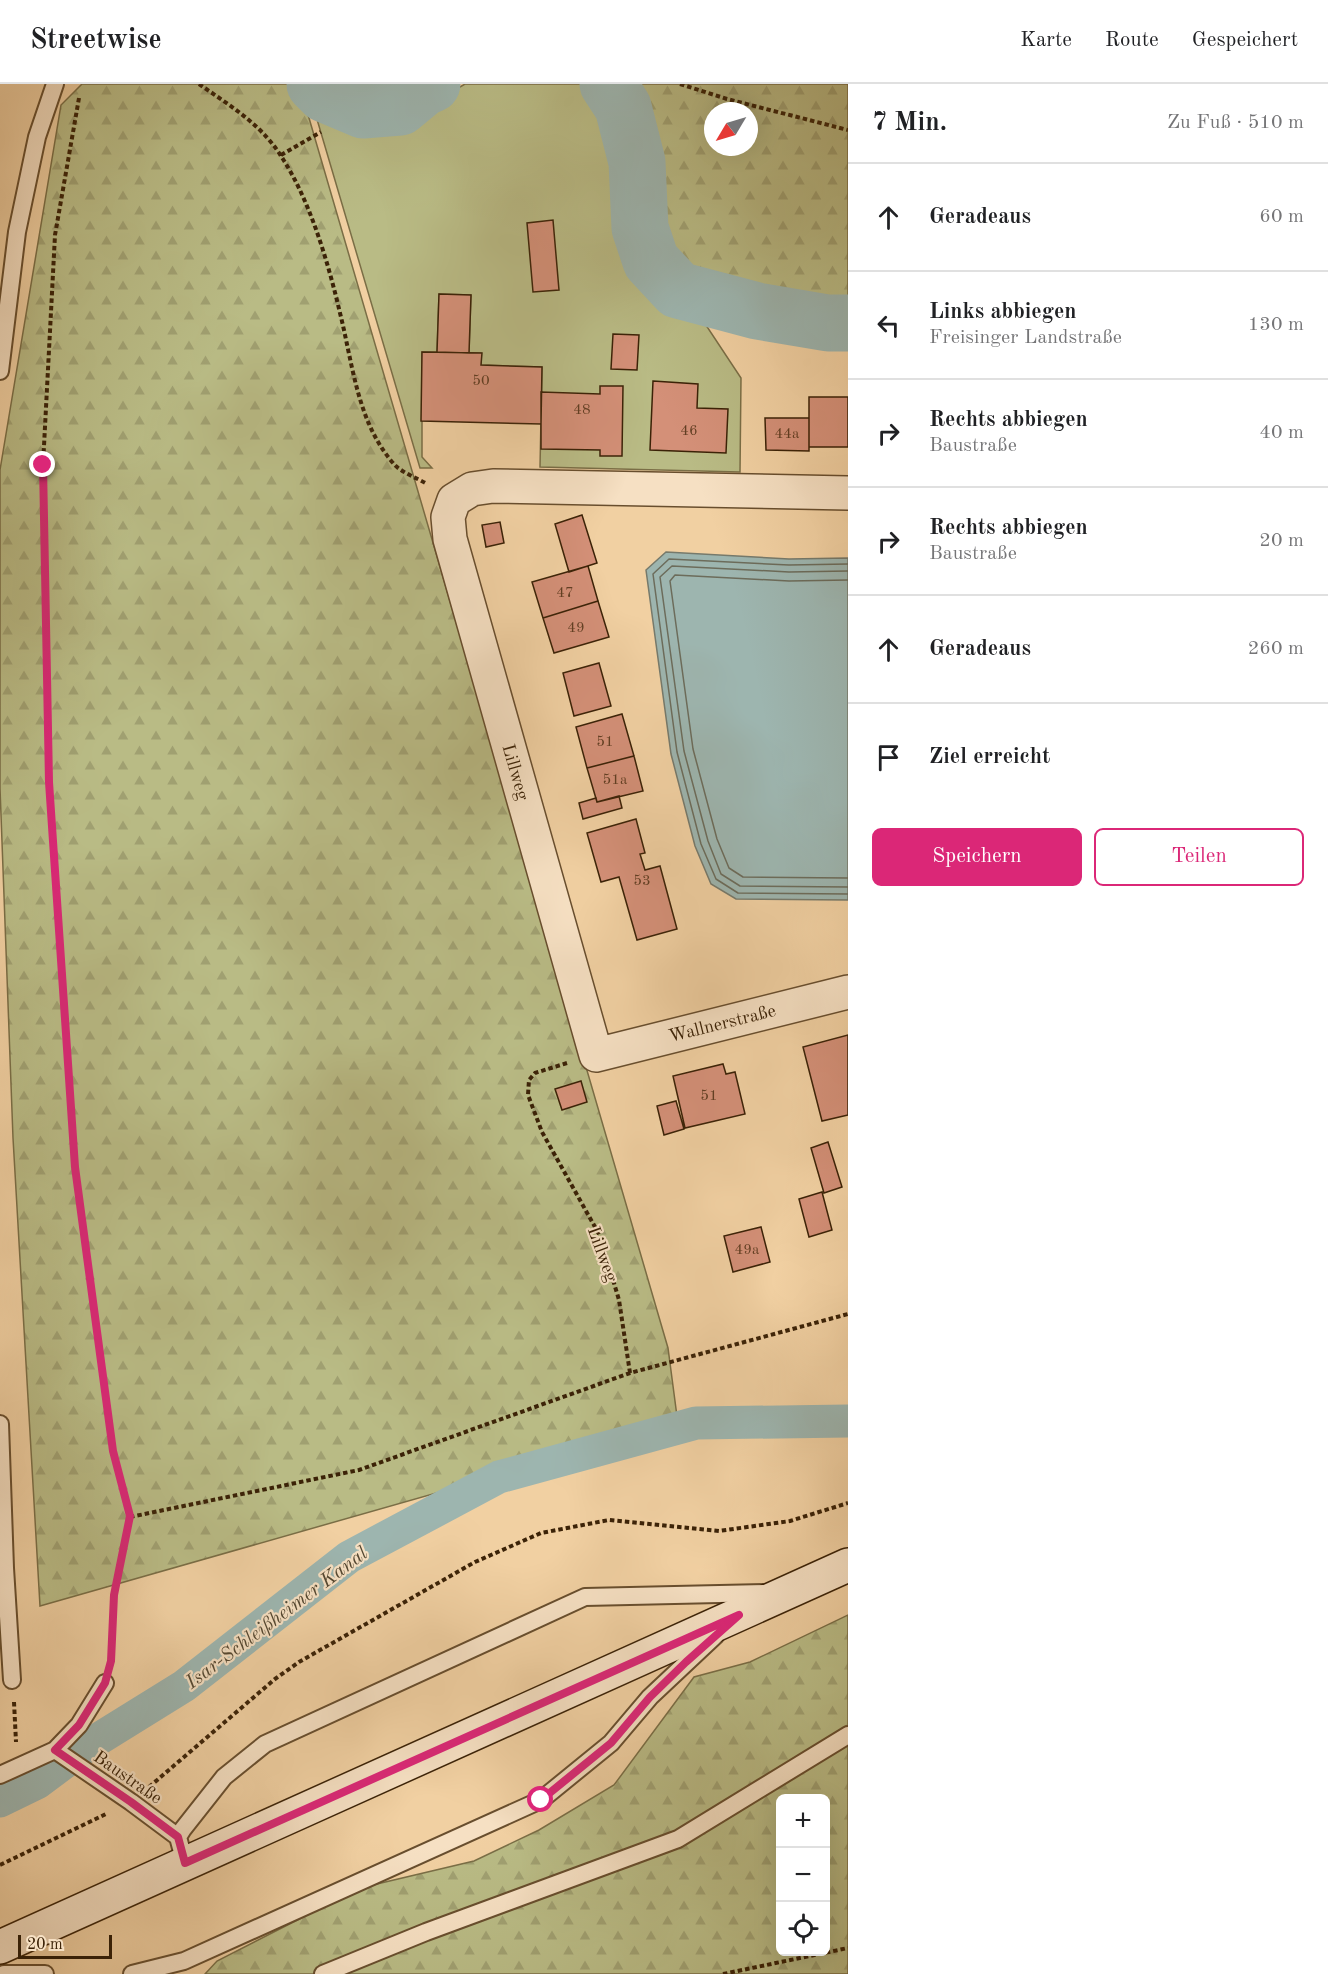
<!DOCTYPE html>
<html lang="de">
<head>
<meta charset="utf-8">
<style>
	:root { --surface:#fff; --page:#f2f2f2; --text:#202124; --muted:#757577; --line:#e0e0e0; --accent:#db2777 }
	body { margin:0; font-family:"Old Standard TT",serif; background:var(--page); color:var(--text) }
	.controls { position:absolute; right:18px; bottom:18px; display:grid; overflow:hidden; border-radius:9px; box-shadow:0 6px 24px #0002 }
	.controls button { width:54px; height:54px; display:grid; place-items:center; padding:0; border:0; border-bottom:2px solid var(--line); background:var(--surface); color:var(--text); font:30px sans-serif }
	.compass { position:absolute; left:704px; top:18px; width:54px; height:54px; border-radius:50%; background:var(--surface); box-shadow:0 6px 24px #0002; rotate:232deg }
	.scale { position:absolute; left:18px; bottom:15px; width:94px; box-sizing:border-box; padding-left:6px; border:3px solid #3b2207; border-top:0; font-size:16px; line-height:21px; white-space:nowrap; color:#3b2207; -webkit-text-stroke:4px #f6e0c3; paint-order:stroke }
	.stop { position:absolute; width:18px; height:18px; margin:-14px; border:4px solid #db2777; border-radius:50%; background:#fff }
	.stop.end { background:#db2777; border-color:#fff; box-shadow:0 2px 6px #0008 }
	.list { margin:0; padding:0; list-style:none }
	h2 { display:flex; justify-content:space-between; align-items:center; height:78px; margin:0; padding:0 24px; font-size:26px }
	h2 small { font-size:20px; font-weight:400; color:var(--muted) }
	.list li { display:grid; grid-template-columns:39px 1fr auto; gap:18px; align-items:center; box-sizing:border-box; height:108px; padding:0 24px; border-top:2px solid var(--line) }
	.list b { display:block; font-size:22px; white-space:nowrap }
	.list p { margin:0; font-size:20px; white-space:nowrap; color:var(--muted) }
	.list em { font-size:20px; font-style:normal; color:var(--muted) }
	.actions { display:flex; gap:12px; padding:18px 24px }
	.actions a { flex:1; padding:14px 0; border:2px solid var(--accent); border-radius:9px; text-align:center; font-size:21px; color:var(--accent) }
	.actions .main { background:var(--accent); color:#fff }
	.icon { flex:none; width:33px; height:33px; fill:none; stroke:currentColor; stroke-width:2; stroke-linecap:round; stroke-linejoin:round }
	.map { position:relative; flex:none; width:848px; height:1890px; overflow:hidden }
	header { display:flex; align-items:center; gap:36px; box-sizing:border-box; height:84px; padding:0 30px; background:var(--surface); border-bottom:2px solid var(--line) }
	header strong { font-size:28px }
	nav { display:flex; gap:33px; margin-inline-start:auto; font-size:21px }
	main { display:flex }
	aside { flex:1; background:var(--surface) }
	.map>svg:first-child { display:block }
</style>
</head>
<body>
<header>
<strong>Streetwise</strong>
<nav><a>Karte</a><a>Route</a><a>Gespeichert</a></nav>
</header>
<main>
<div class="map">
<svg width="848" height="1890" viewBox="0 0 848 1890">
	<defs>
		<pattern id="forest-firs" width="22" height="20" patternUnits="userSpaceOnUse" patternTransform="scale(1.5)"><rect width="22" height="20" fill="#b9bb85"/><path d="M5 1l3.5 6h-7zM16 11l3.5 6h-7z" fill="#a0a071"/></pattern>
	</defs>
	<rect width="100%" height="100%" fill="#f1d0a2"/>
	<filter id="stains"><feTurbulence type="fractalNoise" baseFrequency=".00333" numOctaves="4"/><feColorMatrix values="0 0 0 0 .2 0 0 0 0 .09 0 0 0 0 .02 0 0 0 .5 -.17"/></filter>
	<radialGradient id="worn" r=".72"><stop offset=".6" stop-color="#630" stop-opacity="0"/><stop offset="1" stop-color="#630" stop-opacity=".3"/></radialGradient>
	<path fill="#b9bb85" stroke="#7a6e46" stroke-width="1.5" d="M 465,0 L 585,0 L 610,30 L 626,144 L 642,189 L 700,232 L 741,294 L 740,388 L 540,383 L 542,283 L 481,281 L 481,269 L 469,269 L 471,211 L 439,210 L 437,268 L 422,268 L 422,373 L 432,384 L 420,384 L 311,15 L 339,34 L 372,37 L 399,33 L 431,20 Z"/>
	<path fill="url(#forest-firs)" stroke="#7a6e46" stroke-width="1.5" fill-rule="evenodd" d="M 82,0 L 346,0 L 302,10 L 668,1264 L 678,1340 L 40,1522 L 13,1054 L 0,704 L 0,386 L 61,21 Z
		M 615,0 L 848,0 L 848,247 L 780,253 L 733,236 L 654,158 ZM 713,27 L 749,27 L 749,63 L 713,63 Z
		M 848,1531 L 848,1890 L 205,1890 L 217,1877 L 360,1804 L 474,1777 L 539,1746 L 614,1701 L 694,1593 L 750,1578 ZM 780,1714 L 826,1714 L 826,1868 L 780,1868 Z"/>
	<path fill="#9db5af" stroke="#767a6c" stroke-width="1.5" d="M 666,468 L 789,475 L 848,474 L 848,816 L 736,815 L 711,800 L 695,762 L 671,670 L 646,486 Z"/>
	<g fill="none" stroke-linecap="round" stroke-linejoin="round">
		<path stroke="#6c6c5b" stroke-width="1.5" d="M 848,480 L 789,481 L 669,475 L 653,490 L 677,668 L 701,760 L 716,795 L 738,809 L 848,810
			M 848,487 L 789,488 L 672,482 L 660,493 L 684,667 L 708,757 L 721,790 L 740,802 L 848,803
			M 848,496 L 789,497 L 675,491 L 670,497 L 693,665 L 717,755 L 729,784 L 743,793 L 848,794"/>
		<path stroke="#9db5af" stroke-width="33" d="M 0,1717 L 37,1699 L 84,1664 L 184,1602 L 349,1473 L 499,1393 L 696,1339 L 848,1337"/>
		<path stroke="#9db5af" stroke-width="57" d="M 315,0 L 325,10 L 363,26 L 400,23 L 423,4 L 432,0
			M 608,0 L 623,23 L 637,78 L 640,144 L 651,177 L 678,206 L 757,227 L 828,239 L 848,239"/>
	</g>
	<path fill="#d49078" stroke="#3b2207" stroke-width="1.5" d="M 553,136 L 559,206 L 533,208 L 527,139 Z
		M 439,210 L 471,211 L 469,269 L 437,268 Z
		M 613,250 L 639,251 L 637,286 L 611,285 Z
		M 422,268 L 482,269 L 481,281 L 542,283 L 541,340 L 421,337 Z
		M 653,297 L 698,300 L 697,324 L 728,325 L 726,369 L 650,366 Z
		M 600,302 L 623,302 L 622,372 L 600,372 L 600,366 L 541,365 L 541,308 L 600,310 Z
		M 809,313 L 848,313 L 848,363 L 809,363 Z
		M 765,334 L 809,334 L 809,367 L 766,366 Z
		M 582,431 L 597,479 L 569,488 L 555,440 Z
		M 500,438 L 504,459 L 486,463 L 482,441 Z
		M 588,482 L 598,517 L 543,534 L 532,498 Z
		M 598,517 L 609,553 L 554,569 L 543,534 Z
		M 599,579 L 611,622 L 574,632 L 563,589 Z
		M 622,630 L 634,672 L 587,684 L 576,643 Z
		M 634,672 L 643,707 L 597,718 L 587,684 Z
		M 619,712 L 622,724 L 583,735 L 579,719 L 596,714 L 597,718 Z
		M 636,735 L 645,769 L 640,770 L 645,786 L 660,782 L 677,845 L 637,856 L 619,793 L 601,798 L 587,749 Z
		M 848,951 L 848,1031 L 822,1037 L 803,963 Z
		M 723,980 L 726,990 L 735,988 L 745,1030 L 685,1044 L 673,992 Z
		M 581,997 L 587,1018 L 562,1026 L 555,1005 Z
		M 676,1017 L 684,1045 L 664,1051 L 657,1022 Z
		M 828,1058 L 842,1103 L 824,1109 L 811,1064 Z
		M 822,1108 L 832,1146 L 809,1153 L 799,1115 Z
		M 761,1143 L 770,1178 L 733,1188 L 724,1152 Z"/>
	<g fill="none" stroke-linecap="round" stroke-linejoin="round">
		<defs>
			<path id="lane" d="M 0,287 L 17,148 L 37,53 L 55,0
				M 0,1340 L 5,1484 L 12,1596
				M 55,1666 L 79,1641 L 105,1599
				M 0,1691 L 55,1666 L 131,1718 L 178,1753
				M 185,1779 L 178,1753 L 183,1745 L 224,1693 L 265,1660 L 585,1513 L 768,1509
				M 4,1890 L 45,1890
				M 132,1890 L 184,1877 L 541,1716 L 611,1659 L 650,1613 L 716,1551
				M 323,1890 L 426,1848 L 678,1755 L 848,1651"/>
			<path id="street" d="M 848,409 L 493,402 L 472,405 L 454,416 L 448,433 L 450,455 L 596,971 L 848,908"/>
			<path id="secondary" d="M 0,1863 L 848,1481"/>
		</defs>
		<use href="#lane" stroke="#684e2e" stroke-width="20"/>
		<use href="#street" stroke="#684e2e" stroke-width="36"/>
		<use href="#secondary" stroke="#3b2207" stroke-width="36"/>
		<path stroke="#3b2207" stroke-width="4" stroke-dasharray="4.5 3" stroke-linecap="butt" d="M 199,0 C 229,21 261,40 281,72 C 310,116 328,178 340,229 C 353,281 357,337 393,379 C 400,388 417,394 427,400
			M 680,0 L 727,15 L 848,46
			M 79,14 L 55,151 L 43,381 L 49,698 L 76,1083 L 113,1367 L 130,1433 L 114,1511 L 111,1578
			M 281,71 L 321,48
			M 567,979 L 535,989 L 529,996 L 528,1011 L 542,1048 L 600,1152 L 619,1216 L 630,1289
			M 130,1433 L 359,1386 L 630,1289 L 848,1230
			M 14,1618 L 16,1658
			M 149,1703 L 275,1595 L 299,1578 L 475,1478 L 541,1449 L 609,1436 L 719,1447 L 790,1437 L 848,1419
			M 0,1781 L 108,1729
			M 723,1890 L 848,1864"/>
		<use href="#lane" stroke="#f6e0c3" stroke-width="16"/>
		<use href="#street" stroke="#f6e0c3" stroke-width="33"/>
		<use href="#secondary" stroke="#f6e0c3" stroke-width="33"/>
	</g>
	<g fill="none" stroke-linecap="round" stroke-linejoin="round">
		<path stroke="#db2777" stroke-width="8" d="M 43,381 L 49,698 L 75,1083 L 113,1367 L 130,1432 L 114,1511 L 111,1577 L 105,1599 L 79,1641 L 55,1666 L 131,1718 L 178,1753 L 185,1779 L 739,1531 L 686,1578 L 650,1613 L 611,1659 L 541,1716"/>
	</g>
	<g text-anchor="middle" stroke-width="4.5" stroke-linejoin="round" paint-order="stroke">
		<g font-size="15" fill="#613e23">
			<text x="481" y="301">50</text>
			<text x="582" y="330">48</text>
			<text x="689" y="351">46</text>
			<text x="787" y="354">44a</text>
			<text x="565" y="513">47</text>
			<text x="576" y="548">49</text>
			<text x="605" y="662">51</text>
			<text x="615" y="700">51a</text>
			<text x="642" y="801">53</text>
			<text x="709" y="1016">51</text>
			<text x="747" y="1170">49a</text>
		</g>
		<g font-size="18" fill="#3b2207" stroke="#f6e0c3">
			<text transform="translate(516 688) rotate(74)" y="6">Lillweg</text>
			<text transform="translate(722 939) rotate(-14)" y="6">Wallnerstraße</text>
			<text transform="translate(603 1170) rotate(70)" y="6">Lillweg</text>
			<text transform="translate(128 1693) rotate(35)" y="6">Baustraße</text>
		</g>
		<g font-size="20" font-style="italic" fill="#544731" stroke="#f6e0c3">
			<text transform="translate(276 1533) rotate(-37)" y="7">Isar-Schleißheimer Kanal</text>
		</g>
	</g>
	<rect width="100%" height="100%" filter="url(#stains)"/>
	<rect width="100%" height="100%" fill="url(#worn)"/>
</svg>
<div class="controls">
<button>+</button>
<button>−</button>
<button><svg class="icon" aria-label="locate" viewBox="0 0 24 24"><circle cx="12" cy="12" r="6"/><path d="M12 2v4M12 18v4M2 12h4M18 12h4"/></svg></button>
</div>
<svg class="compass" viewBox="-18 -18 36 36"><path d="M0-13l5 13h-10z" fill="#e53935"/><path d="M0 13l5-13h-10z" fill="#757577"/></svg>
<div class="scale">20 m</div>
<div class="stop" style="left:541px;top:1716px"></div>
<div class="stop end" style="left:43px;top:381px"></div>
</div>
<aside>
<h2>7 Min.<small>Zu Fuß · 510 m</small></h2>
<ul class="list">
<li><svg class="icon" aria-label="ahead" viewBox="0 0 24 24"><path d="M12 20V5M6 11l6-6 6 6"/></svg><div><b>Geradeaus</b></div><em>60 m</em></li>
<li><svg class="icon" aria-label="left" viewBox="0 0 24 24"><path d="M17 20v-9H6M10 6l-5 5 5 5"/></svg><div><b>Links abbiegen</b><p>Freisinger Landstraße</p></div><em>130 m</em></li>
<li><svg class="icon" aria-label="right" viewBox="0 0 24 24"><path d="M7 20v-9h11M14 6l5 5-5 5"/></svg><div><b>Rechts abbiegen</b><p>Baustraße</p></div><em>40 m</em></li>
<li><svg class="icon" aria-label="right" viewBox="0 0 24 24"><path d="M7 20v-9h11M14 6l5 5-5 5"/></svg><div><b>Rechts abbiegen</b><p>Baustraße</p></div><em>20 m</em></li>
<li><svg class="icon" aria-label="ahead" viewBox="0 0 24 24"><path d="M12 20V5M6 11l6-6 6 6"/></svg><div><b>Geradeaus</b></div><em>260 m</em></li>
<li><svg class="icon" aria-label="arrive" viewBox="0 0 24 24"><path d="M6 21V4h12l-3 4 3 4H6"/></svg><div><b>Ziel erreicht</b></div></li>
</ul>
<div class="actions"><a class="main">Speichern</a><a>Teilen</a></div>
</aside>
</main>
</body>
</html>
